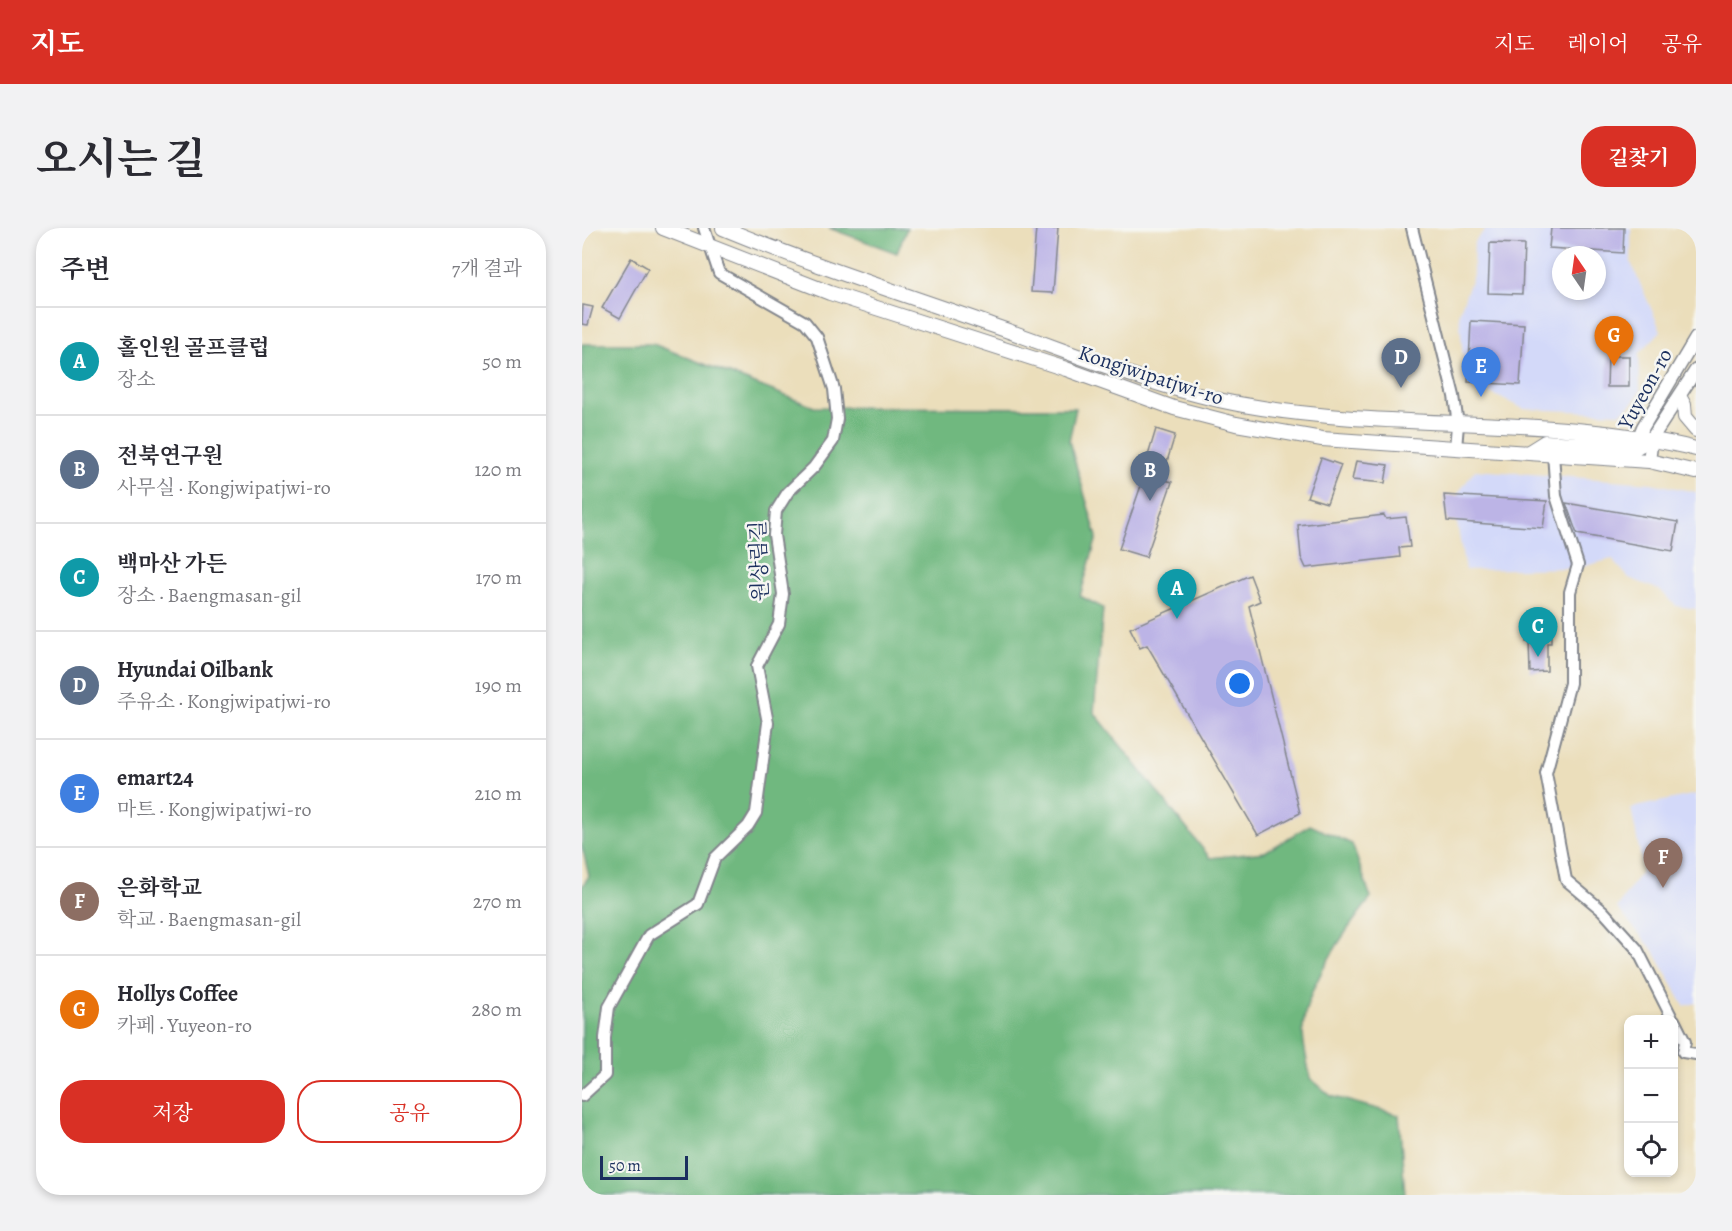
<!DOCTYPE html>
<html lang="ko">
<head>
<meta charset="utf-8">
<style>
	:root { --surface:#fff; --page:#f2f2f3; --text:#2b2b33; --muted:#7c7c81; --line:#e1e1e2; --accent:#d93025 }
	body { margin:0; font-family:Alegreya,"Noto Serif KR",serif; background:var(--page); color:var(--text) }
	.controls { position:absolute; right:18px; bottom:18px; display:grid; overflow:hidden; border-radius:12px; box-shadow:0 3px 9px #0003 }
	.controls button { width:54px; height:54px; display:grid; place-items:center; padding:0; border:0; border-bottom:2px solid var(--line); background:var(--surface); color:var(--text); font:30px sans-serif }
	.compass { position:absolute; left:970px; top:18px; width:54px; height:54px; border-radius:50%; background:var(--surface); box-shadow:0 3px 9px #0003; rotate:347deg }
	.scale { position:absolute; left:18px; bottom:15px; width:88px; box-sizing:border-box; padding-left:6px; border:3px solid #1b2f5e; border-top:0; font-size:16px; line-height:21px; white-space:nowrap; color:#1b2f5e; -webkit-text-stroke:4px #f6f6f2; paint-order:stroke }
	.you { position:absolute; left:658px; top:456px; width:21px; height:21px; margin:-15px; border:4px solid #fff; border-radius:50%; background:#1a73e8; box-shadow:0 0 0 9px #1a73e833 }
	.badge { display:grid; place-items:center; width:39px; height:39px; border-radius:50%; background:var(--accent); color:#fff; font-size:20px; font-weight:700 }
	.pin { position:absolute; translate:-50% -50px; filter:drop-shadow(0 2px 3px #0008) }
	.pin::after { content:''; position:absolute; top:32px; width:21px; height:18px; background:inherit; clip-path:polygon(0 0,100% 0,50% 100%) }
	.list { margin:0; padding:0; list-style:none }
	h2 { display:flex; justify-content:space-between; align-items:center; height:78px; margin:0; padding:0 24px; font-size:26px }
	h2 small { font-size:20px; font-weight:400; color:var(--muted) }
	.list li { display:grid; grid-template-columns:39px 1fr auto; gap:18px; align-items:center; box-sizing:border-box; height:108px; padding:0 24px; border-top:2px solid var(--line) }
	.list b { display:block; font-size:22px; white-space:nowrap }
	.list p { margin:0; font-size:20px; white-space:nowrap; color:var(--muted) }
	.list em { font-size:20px; font-style:normal; color:var(--muted) }
	.actions { display:flex; gap:12px; padding:18px 24px }
	.actions a { flex:1; padding:14px 0; border:2px solid var(--accent); border-radius:24px; text-align:center; font-size:21px; color:var(--accent) }
	.actions .main { background:var(--accent); color:#fff }
	.icon { flex:none; width:33px; height:33px; fill:none; stroke:currentColor; stroke-width:2; stroke-linecap:round; stroke-linejoin:round }
	.map { position:relative; flex:none; width:1114px; height:967px; overflow:hidden; border-radius:24px }
	header { display:flex; align-items:center; gap:36px; box-sizing:border-box; height:84px; padding:0 30px; background:var(--accent); color:#fff }
	header strong { font-size:28px }
	nav { display:flex; gap:33px; margin-inline-start:auto; font-size:21px }
	.intro { display:flex; align-items:center; justify-content:space-between; box-sizing:border-box; height:144px; padding:0 36px }
	h1 { margin:0; font-size:42px }
	.button { padding:15px 27px; border-radius:24px; background:var(--accent); color:#fff; font-size:21px; font-weight:700 }
	main { display:flex; gap:36px; padding:0 36px }
	aside { flex:1; background:var(--surface); border-radius:24px; box-shadow:0 3px 9px #0003 }
	.map>svg:first-child { display:block }
</style>
</head>
<body>
<header>
<strong>지도</strong>
<nav><a>지도</a><a>레이어</a><a>공유</a></nav>
</header>
<div class="intro"><h1>오시는 길</h1><a class="button">길찾기</a></div>
<main>
<aside>
<h2>주변<small>7개 결과</small></h2>
<ul class="list">
<li><span class="badge" style="background:#0f9aa8">A</span><div><b>홀인원 골프클럽</b><p>장소</p></div><em>50 m</em></li>
<li><span class="badge" style="background:#5c6f8a">B</span><div><b>전북연구원</b><p>사무실 · Kongjwipatjwi-ro</p></div><em>120 m</em></li>
<li><span class="badge" style="background:#0f9aa8">C</span><div><b>백마산 가든</b><p>장소 · Baengmasan-gil</p></div><em>170 m</em></li>
<li><span class="badge" style="background:#5c6f8a">D</span><div><b>Hyundai Oilbank</b><p>주유소 · Kongjwipatjwi-ro</p></div><em>190 m</em></li>
<li><span class="badge" style="background:#3f7fe0">E</span><div><b>emart24</b><p>마트 · Kongjwipatjwi-ro</p></div><em>210 m</em></li>
<li><span class="badge" style="background:#8d6e63">F</span><div><b>은화학교</b><p>학교 · Baengmasan-gil</p></div><em>270 m</em></li>
<li><span class="badge" style="background:#e8710a">G</span><div><b>Hollys Coffee</b><p>카페 · Yuyeon-ro</p></div><em>280 m</em></li>
</ul>
<div class="actions"><a class="main">저장</a><a>공유</a></div>
</aside>
<div class="map">
<svg width="1114" height="967" viewBox="0 0 1114 967">
	<rect width="100%" height="100%" fill="#f6f6f2"/>
	<filter id="ink" filterUnits="userSpaceOnUse"><feTurbulence type="fractalNoise" baseFrequency=".0167" numOctaves="2"/><feDisplacementMap in="SourceGraphic" scale="12" xChannelSelector="R" yChannelSelector="G"/><feConvolveMatrix kernelMatrix="1 2 1 2 8 2 1 2 1" color-interpolation-filters="sRGB"/></filter>
	<filter id="wash" filterUnits="userSpaceOnUse"><feTurbulence type="fractalNoise" baseFrequency=".008" numOctaves="4" result="noise"/><feDisplacementMap in="SourceGraphic" scale="24" xChannelSelector="R" yChannelSelector="G"/><feGaussianBlur stdDeviation="1.35" result="paint"/><feColorMatrix in="noise" values="0 0 0 0 0 0 0 0 0 0 0 0 0 0 0 0 0 1.4 0 .05"/><feComposite in="paint" operator="in"/></filter>
	<g filter="url(#wash)">
		<rect width="100%" height="100%" fill="#ebdebb"/>
		<path fill="#d3d9f9" fill-rule="evenodd" d="M 905,0 L 1049,0 L 1049,35 L 1079,103 L 1057,126 L 1058,163 L 1050,176 L 1038,185 L 942,181 L 883,153 L 877,85 L 891,47 L 892,14 ZM 979,27 L 1015,27 L 1015,63 L 979,63 Z
			M 893,242 L 1069,255 L 1114,264 L 1114,381 L 1094,378 L 1078,362 L 1047,350 L 1030,331 L 996,340 L 883,342 L 872,277 L 877,264 Z
			M 1114,566 L 1114,775 L 1102,778 L 1072,723 L 1035,680 L 1061,641 L 1049,580 Z"/>
		<path fill="#70b87f" stroke="#46746e" stroke-width="1.5" d="M 247,0 L 325,0 L 315,25 Z
			M 0,116 L 71,116 L 232,179 L 494,180 L 487,213 L 515,309 L 498,368 L 521,380 L 512,484 L 628,630 L 683,624 L 728,597 L 770,616 L 789,670 C 764,701 723,760 721,800 C 720,816 726,834 728,850 L 749,868 L 817,887 L 823,967 L 0,967 L 0,659 L 7,648 L 0,618 Z"/>
		<g id="blocks">
			<path fill="#bcb4e6" d="M 454,0 L 476,0 L 471,65 L 449,64 Z
				M 969,0 L 1042,0 L 1041,25 L 967,20 Z
				M 908,15 L 942,16 L 940,66 L 906,65 Z
				M 49,30 L 66,40 L 38,90 L 20,80 Z
				M 1,77 L 11,79 L 6,97 L 0,96 Z
				M 889,93 L 942,96 L 938,157 L 886,154 Z
				M 1026,128 L 1047,128 L 1047,159 L 1025,159 Z
				M 574,201 L 593,207 L 584,237 L 565,231 Z
				M 739,230 L 759,237 L 745,275 L 725,269 Z
				M 774,233 L 806,237 L 803,255 L 770,252 Z
				M 563,246 L 590,254 L 564,329 L 537,321 Z
				M 862,267 L 965,273 L 961,300 L 865,293 Z
				M 984,275 L 1096,294 L 1091,323 L 995,306 Z
				M 802,287 L 804,291 L 824,289 L 828,319 L 817,320 L 818,329 L 724,340 L 719,329 L 716,297 Z
				M 668,347 L 678,373 L 667,378 L 718,585 L 676,607 L 565,417 L 558,420 L 548,400 Z
				M 945,405 L 969,405 L 969,415 L 965,415 L 965,443 L 948,444 L 947,414 L 944,414 Z"/>
		</g>
	</g>
	<g filter="url(#ink)">
		<use href="#blocks" fill-opacity="0" stroke="#83868c" stroke-width="1.5"/>
		<g fill="none" stroke-linecap="round" stroke-linejoin="round">
			<defs>
				<path id="minor" d="M 830,0 L 872,168 L 876,197 L 874,220
					M 971,225 L 974,268 L 996,337 L 988,364 L 988,455 L 964,545 L 984,652 L 1021,683 L 1055,721 L 1091,792
					M 1092,792 L 1103,814 L 1101,824 L 1114,826
					M 0,868 L 23,847 L 23,810 L 27,779 L 67,707 L 116,676 L 133,630 L 166,598 L 174,585 L 186,495 L 175,438 L 197,396 L 201,366 L 192,307 L 194,283 L 206,264 L 232,239 L 251,213 L 255,191 L 252,161 L 235,109 L 223,94 L 137,45 L 122,0"/>
				<path id="tertiary" d="M 1054,216 L 1061,199 L 1114,110
					M 1067,233 L 1070,210 L 1114,142"/>
				<path id="secondary" d="M 81,0 L 248,65 L 484,141 L 592,180 L 654,196 L 740,211 L 1067,233 L 1114,244
					M 141,0 C 230,37 322,66 412,98 C 491,125 581,163 662,177 C 812,204 967,185 1114,221
					M 1098,170 L 1102,177 L 1103,189 L 1114,202
					M 947,224 L 963,214 L 1053,220 L 1070,210"/>
			</defs>
			<use href="#minor" stroke="#83868c" stroke-width="14"/>
			<use href="#tertiary" stroke="#83868c" stroke-width="15"/>
			<use href="#secondary" stroke="#83868c" stroke-width="16"/>
			<use href="#minor" stroke="#fff" stroke-width="10"/>
			<use href="#tertiary" stroke="#fff" stroke-width="12"/>
			<use href="#secondary" stroke="#fff" stroke-width="14"/>
		</g>
	</g>
	<g text-anchor="middle" stroke-width="5" stroke-linejoin="round" paint-order="stroke">
		<g font-size="21" fill="#1b2f5e" stroke="#f6f6f2">
			<text transform="translate(569 147) rotate(18)" y="7">Kongjwipatjwi-ro</text>
			<text transform="translate(1063 161) rotate(-61)" y="7">Yuyeon-ro</text>
			<text transform="translate(177 333) rotate(-92)" y="7">원상림길</text>
		</g>
	</g>
</svg>
<div class="controls">
<button>+</button>
<button>−</button>
<button><svg class="icon" aria-label="locate" viewBox="0 0 24 24"><circle cx="12" cy="12" r="6"/><path d="M12 2v4M12 18v4M2 12h4M18 12h4"/></svg></button>
</div>
<svg class="compass" viewBox="-18 -18 36 36"><path d="M0-13l5 13h-10z" fill="#e53935"/><path d="M0 13l5-13h-10z" fill="#7c7c81"/></svg>
<div class="scale">50 m</div>
<div class="you"></div>
<div class="pin badge" style="left:595px;top:391px;background:#0f9aa8">A</div>
<div class="pin badge" style="left:568px;top:273px;background:#5c6f8a">B</div>
<div class="pin badge" style="left:956px;top:429px;background:#0f9aa8">C</div>
<div class="pin badge" style="left:819px;top:160px;background:#5c6f8a">D</div>
<div class="pin badge" style="left:899px;top:169px;background:#3f7fe0">E</div>
<div class="pin badge" style="left:1081px;top:660px;background:#8d6e63">F</div>
<div class="pin badge" style="left:1032px;top:138px;background:#e8710a">G</div>
</div>
</main>
</body>
</html>
